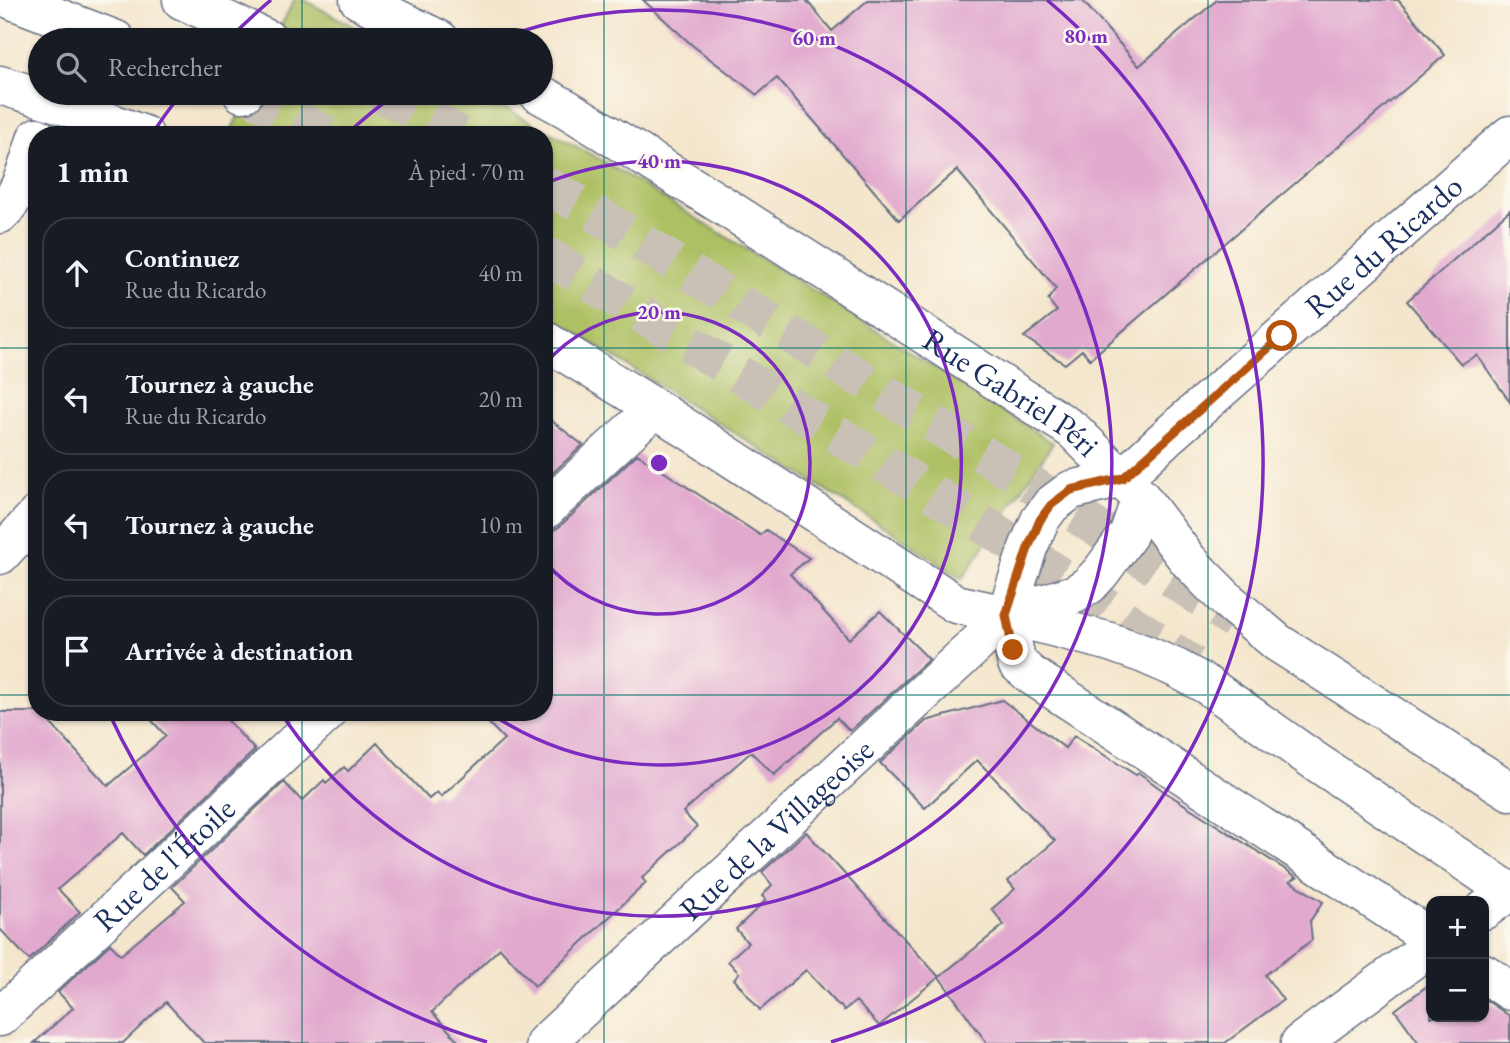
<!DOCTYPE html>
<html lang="fr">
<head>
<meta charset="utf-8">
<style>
	:root { --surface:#171b24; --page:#242831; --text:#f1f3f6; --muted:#9ea1a6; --line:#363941 }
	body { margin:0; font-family:"EB Garamond",serif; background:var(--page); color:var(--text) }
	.controls { position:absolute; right:21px; bottom:21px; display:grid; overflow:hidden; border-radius:14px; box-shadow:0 2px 5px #0004 }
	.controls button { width:63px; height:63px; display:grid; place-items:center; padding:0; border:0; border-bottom:2px solid var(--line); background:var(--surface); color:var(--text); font:35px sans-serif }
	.stop { position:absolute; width:21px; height:21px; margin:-16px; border:5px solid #b45309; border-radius:50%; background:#fff }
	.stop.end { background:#b45309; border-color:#fff; box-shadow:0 2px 7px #0008 }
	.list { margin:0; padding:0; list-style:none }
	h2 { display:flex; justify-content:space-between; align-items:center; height:91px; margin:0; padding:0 28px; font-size:30px }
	h2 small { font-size:23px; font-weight:400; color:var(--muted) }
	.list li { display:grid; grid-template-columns:46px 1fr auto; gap:21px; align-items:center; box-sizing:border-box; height:112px; margin:0 14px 14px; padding:0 14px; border:2px solid var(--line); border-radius:28px }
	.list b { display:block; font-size:26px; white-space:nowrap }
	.list p { margin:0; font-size:23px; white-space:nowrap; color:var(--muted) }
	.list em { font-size:23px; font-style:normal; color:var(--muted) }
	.icon { flex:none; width:38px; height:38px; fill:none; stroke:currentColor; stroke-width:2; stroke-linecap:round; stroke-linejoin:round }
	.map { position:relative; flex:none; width:1510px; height:1043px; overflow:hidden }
	.search { position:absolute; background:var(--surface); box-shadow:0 2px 5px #0004; left:28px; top:28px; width:525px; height:77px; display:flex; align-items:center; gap:18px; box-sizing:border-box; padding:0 24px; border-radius:38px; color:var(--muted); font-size:26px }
	.panel { position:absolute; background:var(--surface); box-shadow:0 2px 5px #0004; left:28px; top:126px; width:525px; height:595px; border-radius:28px }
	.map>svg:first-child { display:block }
</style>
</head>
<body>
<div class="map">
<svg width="1510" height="1043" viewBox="0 0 1510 1043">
	<rect width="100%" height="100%" fill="#fbf7ec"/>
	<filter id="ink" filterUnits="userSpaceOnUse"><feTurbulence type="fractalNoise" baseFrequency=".0143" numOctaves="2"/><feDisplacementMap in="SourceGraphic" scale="14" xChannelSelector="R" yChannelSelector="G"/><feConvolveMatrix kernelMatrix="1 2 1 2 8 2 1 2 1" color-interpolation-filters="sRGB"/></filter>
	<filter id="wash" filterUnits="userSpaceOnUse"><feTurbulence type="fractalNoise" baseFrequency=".00686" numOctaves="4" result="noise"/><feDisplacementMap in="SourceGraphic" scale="28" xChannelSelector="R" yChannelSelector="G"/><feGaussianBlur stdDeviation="1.57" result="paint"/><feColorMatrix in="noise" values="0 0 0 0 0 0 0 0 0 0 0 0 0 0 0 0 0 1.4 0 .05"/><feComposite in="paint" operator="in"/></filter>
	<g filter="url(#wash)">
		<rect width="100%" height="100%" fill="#f4e6cc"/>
		<path fill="#adc064" stroke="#647861" stroke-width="2" d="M 294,0 L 304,0 L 379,40 L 274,40 Z
			M 249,93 L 477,93 L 598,158 L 816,292 L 1053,443 L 962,579 L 902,538 L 544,313 L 544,135 L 229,135 Z"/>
		<g id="blocks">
			<path fill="#e1a9ce" d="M 643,0 L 806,0 L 832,31 L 868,0 L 1082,0 L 1139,66 L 1217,0 L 1398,0 L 1445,55 L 1090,359 L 1082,350 L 1065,364 L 1024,337 L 1057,311 L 1048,300 L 1056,288 L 957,170 L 899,220 L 777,78 L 757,95 L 692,45 Z
				M 1510,210 L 1510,402 L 1477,355 L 1461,364 L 1407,301 Z
				M 544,415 L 583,445 L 544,481 Z
				M 637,454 L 760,535 L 766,530 L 809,558 L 790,574 L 849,639 L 880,611 L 929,659 L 850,731 L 837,718 L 774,775 L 751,752 L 683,812 L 697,827 L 642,878 L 646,883 L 535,986 L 500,948 L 432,1012 L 460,1043 L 204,1043 L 166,1002 L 123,1043 L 34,1043 L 73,1008 L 58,992 L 110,944 L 121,955 L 185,901 L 172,887 L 284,782 L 302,801 L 324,780 L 326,783 L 344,767 L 348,771 L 377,743 L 429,799 L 437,792 L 441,797 L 504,739 L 478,712 L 544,712 L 544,532 L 550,532 L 559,527 Z
				M 1002,700 L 1065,748 L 1074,736 L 1136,775 L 1139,773 L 1165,792 L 1297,877 L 1290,881 L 1323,902 L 1310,921 L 1312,940 L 1265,975 L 1283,1000 L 1225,1043 L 987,1043 L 939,977 L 1004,925 L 992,909 L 1015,889 L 1008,881 L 1055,841 L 977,760 L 925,808 L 880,763 L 926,721 Z
				M 0,712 L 40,712 L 108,786 L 166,736 L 144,712 L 220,712 L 255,750 L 143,855 L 123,833 L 58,889 L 80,912 L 29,960 L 0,929 Z
				M 806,832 L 939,977 L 879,1026 L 856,1001 L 844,1010 L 840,1005 L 839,1006 L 806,970 L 760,1010 L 734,979 L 739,973 L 728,961 L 748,943 L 736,929 L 766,900 L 762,896 L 772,885 L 762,872 Z
				M 1431,983 L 1431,1017 L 1484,1017 L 1484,999 L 1510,1016 L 1510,1043 L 1419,1043 L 1395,1010 Z"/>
		</g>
	</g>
	<g filter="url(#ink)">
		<use href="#blocks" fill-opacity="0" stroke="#676f84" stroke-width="2"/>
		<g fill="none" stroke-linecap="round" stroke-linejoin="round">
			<path stroke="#c9c1b6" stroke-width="38" stroke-dasharray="38 19" stroke-linecap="butt" d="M 244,93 L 327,135
				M 378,93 L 428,117 L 459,135
				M 544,184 L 596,214 L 1031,484 L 1234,620
				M 544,254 L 997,533 L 1193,665"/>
			<defs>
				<g id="minor">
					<path d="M 0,214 C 22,194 28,164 37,137"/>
					<path d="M 544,511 L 655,408"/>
					<path d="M 0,555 L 37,515"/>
					<path d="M 1006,615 L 1017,663 L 1031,675 L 1431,938"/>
					<path d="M 1006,615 L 1075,594 L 1089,585 L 1101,572 L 1128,535 L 1141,498"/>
					<path d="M 1484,910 L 1510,891"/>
					<path d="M 1484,973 L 1510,991"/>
					<path id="s1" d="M 0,1017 L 328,712"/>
					<path id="s2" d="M 545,1043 L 980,641 L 1006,615 L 1028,548 L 1040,520 L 1051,505 L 1071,490 L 1123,478 L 1170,434 L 1510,135"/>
					<path d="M 1300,1043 L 1431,946"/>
				</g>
				<g id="major">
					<path d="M 359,0 L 440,40"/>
					<path d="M 0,85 L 49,100 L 144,135"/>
					<path id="s3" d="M 538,93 L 567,109 L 722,205 L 1073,430 L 1141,498 L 1188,560 L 1205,578 L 1228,601 L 1278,643 L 1510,791"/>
					<path d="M 544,340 L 655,408 L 956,604 L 1006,615 L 1107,641 L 1144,654 L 1176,668 L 1207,685 L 1312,759 L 1510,892"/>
				</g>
				<path id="highway" d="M 12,0 L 116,40
					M 182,0 L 269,40
					M 242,93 L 244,93"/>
			</defs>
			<use href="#minor" stroke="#676f84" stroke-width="41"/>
			<use href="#major" stroke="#676f84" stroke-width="41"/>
			<use href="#highway" stroke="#676f84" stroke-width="41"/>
			<use href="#minor" stroke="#fff" stroke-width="38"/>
			<use href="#major" stroke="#fff" stroke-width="38"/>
			<use href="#highway" stroke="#fff" stroke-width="38"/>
		</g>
	</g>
	<g fill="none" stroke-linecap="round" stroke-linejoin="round" filter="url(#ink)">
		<path stroke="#b45309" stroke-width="9" d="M 1013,650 L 1006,615 L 1028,548 L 1040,520 L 1051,505 L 1071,490 L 1123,478 L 1282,336"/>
	</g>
	<path fill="none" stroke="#0f766e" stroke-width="2" stroke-opacity="0.55" d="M 302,0 L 302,40M 604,0 L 604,1043M 906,0 L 906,1043M 1208,0 L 1208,1043M 302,93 L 302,135M 0,348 L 37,348M 544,348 L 1510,348M 0,695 L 37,695M 544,695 L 1510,695M 302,712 L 302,1043"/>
	<g fill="none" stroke="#7b2cbf" stroke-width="3.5">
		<path d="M545 364A151 151 0 1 1 545 562"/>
		<path d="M546 183A302 302 0 1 1 490 713"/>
		<path d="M347 134A453 453 0 0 1 396 94M497 40A453 453 0 1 1 281 713"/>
		<path d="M487 1042A604 604 0 0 1 109 713M152 134A604 604 0 0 1 180 95M228 40A604 604 0 0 1 271 0M1047 0A604 604 0 0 1 831 1042"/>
	</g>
	<g text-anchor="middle" stroke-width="5" stroke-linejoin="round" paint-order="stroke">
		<g font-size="32" fill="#1b2f5e" stroke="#fbf7ec">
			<text dy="11" stroke="none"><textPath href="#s2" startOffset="1176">Rue du Ricardo</textPath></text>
			<text dy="11" stroke="none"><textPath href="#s3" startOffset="560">Rue Gabriel Péri</textPath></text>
			<text dy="11" stroke="none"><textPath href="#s2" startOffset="315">Rue de la Villageoise</textPath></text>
			<text dy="11" stroke="none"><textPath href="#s1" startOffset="224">Rue de l'Étoile</textPath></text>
		</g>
	</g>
	<circle cx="659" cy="463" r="10" fill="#7b2cbf" stroke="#fbf7ec" stroke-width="3.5"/>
	<g font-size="21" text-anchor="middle" font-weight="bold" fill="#7b2cbf" stroke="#fbf7ec" stroke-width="5" stroke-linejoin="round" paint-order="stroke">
		<text x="1086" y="43">80 m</text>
		<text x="814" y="45">60 m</text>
		<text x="659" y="168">40 m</text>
		<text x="659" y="319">20 m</text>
	</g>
</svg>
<div class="controls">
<button>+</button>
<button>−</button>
</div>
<div class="stop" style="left:1282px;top:336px"></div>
<div class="stop end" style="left:1013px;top:650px"></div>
<div class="search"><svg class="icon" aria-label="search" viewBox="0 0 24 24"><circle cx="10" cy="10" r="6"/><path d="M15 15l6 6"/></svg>Rechercher</div>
<section class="panel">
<h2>1 min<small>À pied · 70 m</small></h2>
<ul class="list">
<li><svg class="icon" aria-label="ahead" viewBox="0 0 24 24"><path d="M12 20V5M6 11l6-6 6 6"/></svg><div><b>Continuez</b><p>Rue du Ricardo</p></div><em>40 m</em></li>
<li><svg class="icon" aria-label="left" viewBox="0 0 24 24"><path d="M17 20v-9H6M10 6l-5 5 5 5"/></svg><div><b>Tournez à gauche</b><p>Rue du Ricardo</p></div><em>20 m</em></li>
<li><svg class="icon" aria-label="left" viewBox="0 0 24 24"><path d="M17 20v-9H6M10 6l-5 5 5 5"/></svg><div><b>Tournez à gauche</b></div><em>10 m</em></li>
<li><svg class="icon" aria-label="arrive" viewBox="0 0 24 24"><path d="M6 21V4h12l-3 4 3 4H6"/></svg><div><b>Arrivée à destination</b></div></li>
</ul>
</section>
</div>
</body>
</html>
